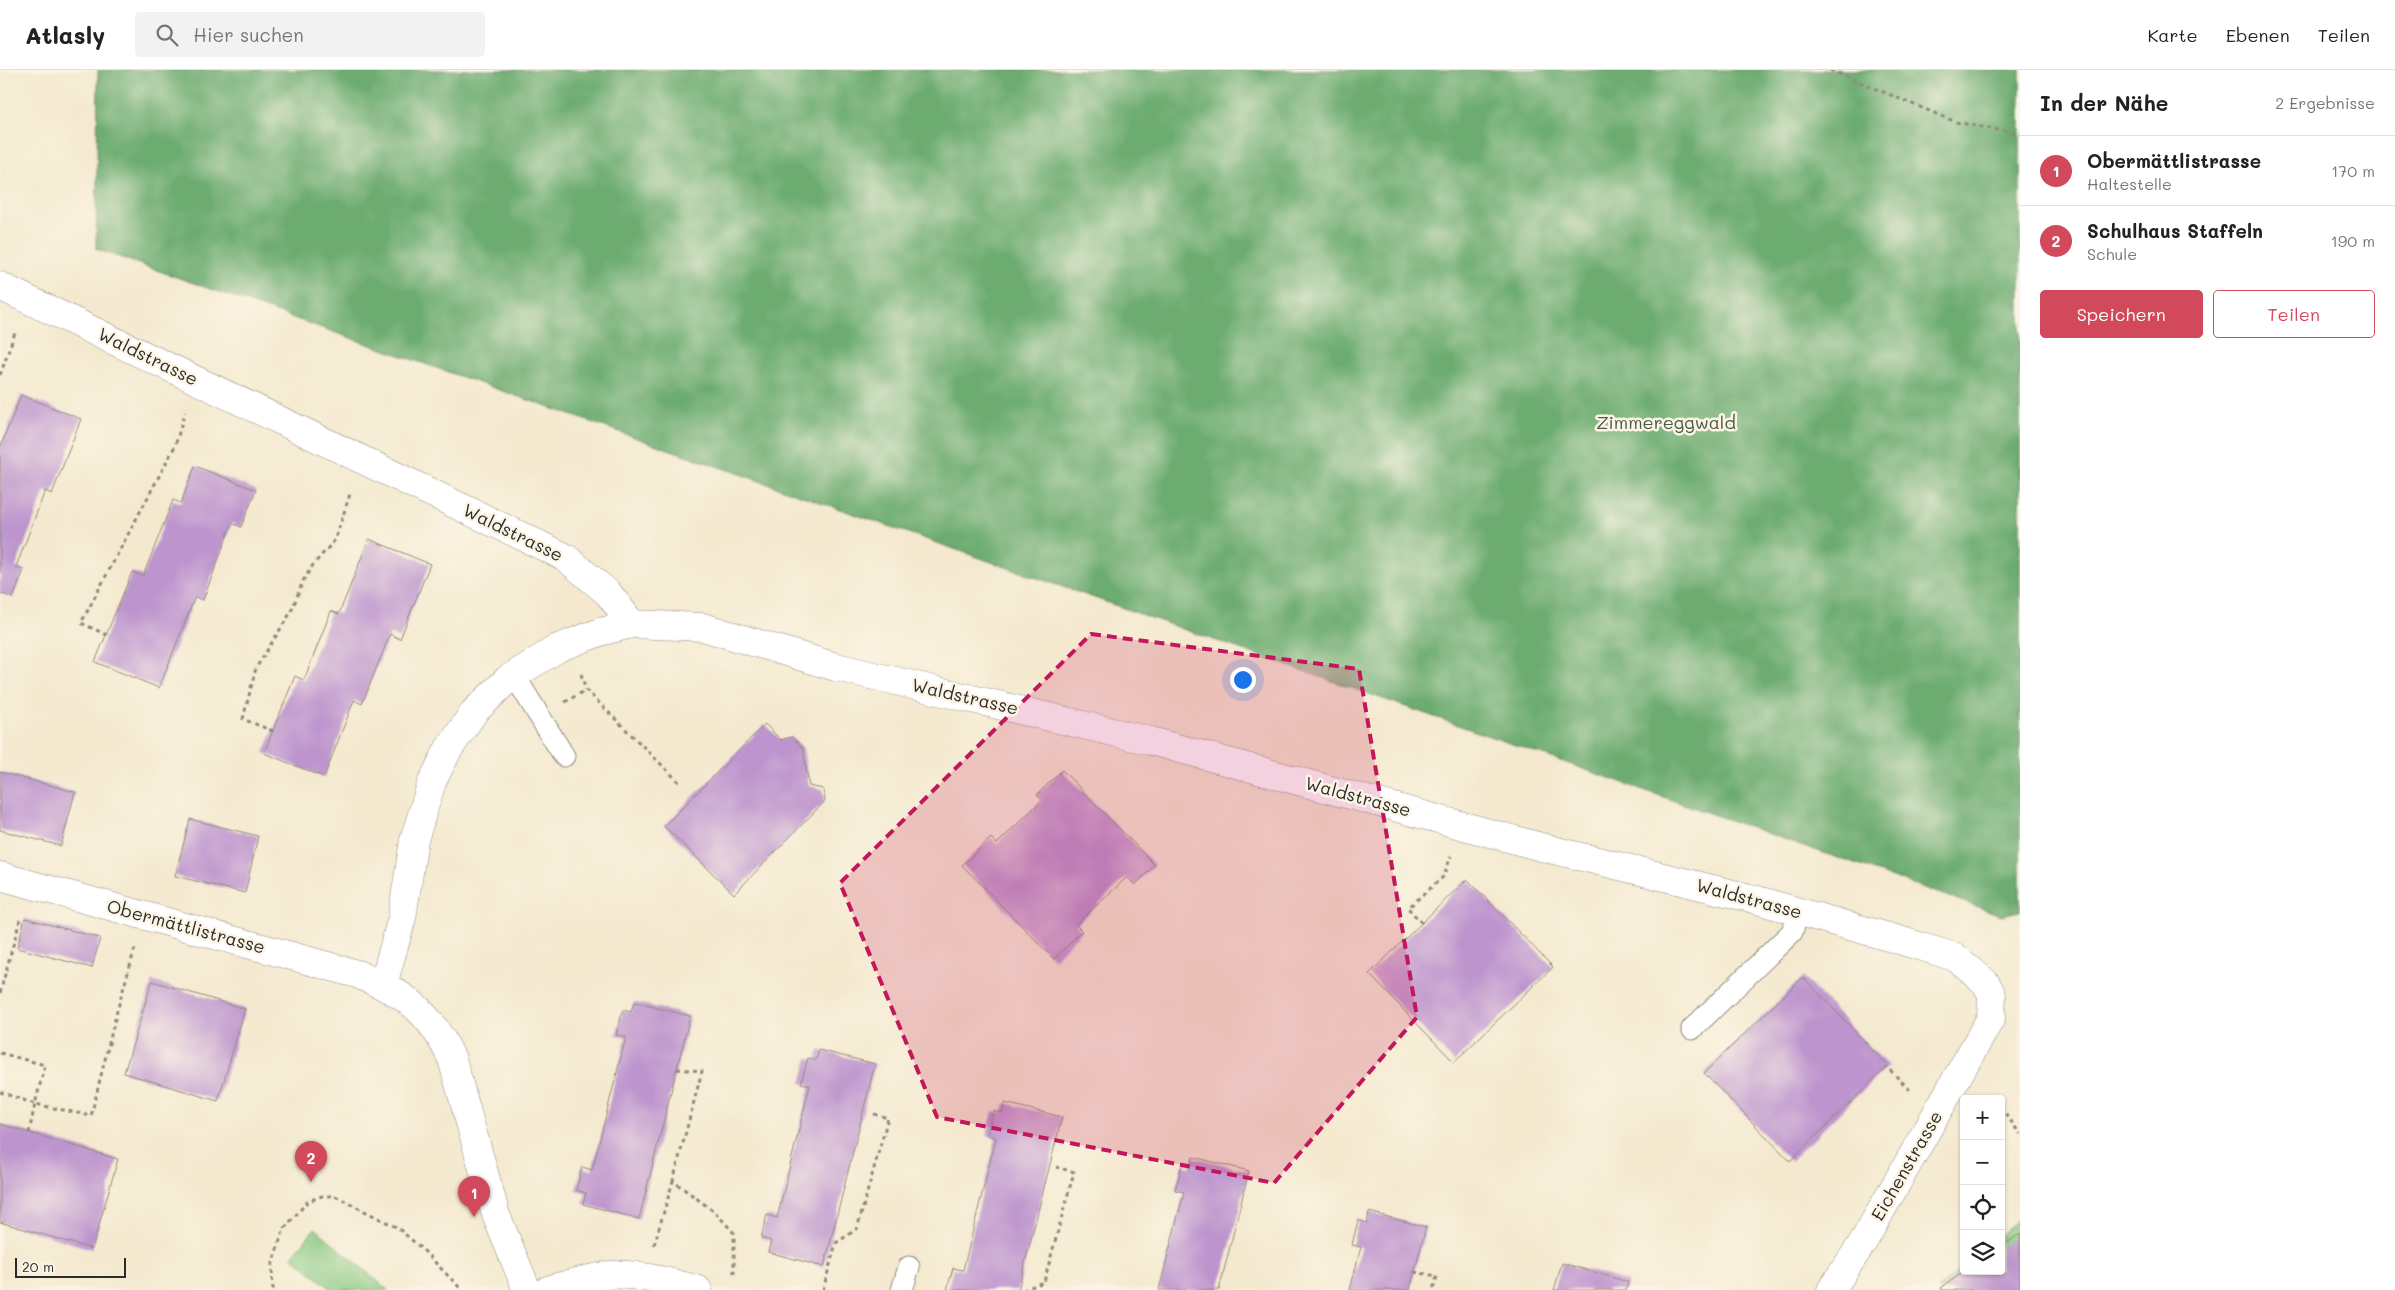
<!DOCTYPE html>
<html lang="de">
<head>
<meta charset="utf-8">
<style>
	:root { --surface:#fff; --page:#f2f2f2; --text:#222; --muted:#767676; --line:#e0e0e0; --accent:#d1495b }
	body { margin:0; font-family:Mali,sans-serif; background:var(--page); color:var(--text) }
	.controls { position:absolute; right:15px; bottom:15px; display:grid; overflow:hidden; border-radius:5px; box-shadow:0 1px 4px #0004 }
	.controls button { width:45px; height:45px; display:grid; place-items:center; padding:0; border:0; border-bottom:1px solid var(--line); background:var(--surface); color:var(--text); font:25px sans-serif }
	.scale { position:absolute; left:15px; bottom:12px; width:111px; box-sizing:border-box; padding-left:5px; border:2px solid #2b2b2b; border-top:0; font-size:14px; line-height:18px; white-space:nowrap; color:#2b2b2b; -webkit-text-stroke:4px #fcf5e5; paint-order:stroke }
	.you { position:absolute; left:1242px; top:609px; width:18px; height:18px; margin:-12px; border:4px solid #fff; border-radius:50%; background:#1a73e8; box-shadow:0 0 0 8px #1a73e833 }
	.badge { display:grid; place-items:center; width:32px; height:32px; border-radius:50%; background:var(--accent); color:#fff; font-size:16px; font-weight:700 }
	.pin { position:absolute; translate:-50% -41px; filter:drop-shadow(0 1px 2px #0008) }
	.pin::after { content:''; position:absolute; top:26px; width:18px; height:15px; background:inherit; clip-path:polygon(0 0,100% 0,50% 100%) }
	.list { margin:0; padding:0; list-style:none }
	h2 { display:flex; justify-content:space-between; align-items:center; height:65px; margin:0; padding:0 20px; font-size:21px }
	h2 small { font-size:16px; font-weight:400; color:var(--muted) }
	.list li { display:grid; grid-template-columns:32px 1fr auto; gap:15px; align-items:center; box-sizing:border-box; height:70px; padding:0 20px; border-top:1px solid var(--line) }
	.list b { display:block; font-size:19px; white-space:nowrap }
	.list p { margin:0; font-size:16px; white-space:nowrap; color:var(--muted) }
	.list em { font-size:16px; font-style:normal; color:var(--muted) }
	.actions { display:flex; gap:10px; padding:15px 20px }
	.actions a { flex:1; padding:11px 0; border:1px solid var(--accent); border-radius:5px; text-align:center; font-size:18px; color:var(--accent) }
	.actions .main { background:var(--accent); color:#fff }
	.icon { flex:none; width:28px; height:28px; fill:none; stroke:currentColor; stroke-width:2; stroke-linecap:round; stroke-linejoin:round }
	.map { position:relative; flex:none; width:2020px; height:1220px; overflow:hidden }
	header { display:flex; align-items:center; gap:30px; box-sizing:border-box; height:70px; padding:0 25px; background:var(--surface); border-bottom:1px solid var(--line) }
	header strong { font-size:24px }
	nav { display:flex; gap:28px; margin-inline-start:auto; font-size:18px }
	.search { width:350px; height:45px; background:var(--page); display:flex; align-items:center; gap:12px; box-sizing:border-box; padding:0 18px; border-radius:5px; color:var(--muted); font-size:19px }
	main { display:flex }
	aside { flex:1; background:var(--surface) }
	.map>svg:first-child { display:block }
</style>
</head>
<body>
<header>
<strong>Atlasly</strong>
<div class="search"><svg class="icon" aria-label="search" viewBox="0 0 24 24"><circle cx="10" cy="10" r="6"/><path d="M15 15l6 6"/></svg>Hier suchen</div>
<nav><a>Karte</a><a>Ebenen</a><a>Teilen</a></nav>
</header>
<main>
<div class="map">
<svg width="2020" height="1220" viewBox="0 0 2020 1220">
	<rect width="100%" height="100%" fill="#fcf5e5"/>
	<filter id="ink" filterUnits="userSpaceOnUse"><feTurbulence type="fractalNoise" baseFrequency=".02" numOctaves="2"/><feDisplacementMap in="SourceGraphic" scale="10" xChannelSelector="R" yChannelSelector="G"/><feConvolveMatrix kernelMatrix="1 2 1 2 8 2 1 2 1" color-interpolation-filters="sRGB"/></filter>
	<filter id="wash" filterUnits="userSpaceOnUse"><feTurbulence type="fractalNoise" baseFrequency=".0096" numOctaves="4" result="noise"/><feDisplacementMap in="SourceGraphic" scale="20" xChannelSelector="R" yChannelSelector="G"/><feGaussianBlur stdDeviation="1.12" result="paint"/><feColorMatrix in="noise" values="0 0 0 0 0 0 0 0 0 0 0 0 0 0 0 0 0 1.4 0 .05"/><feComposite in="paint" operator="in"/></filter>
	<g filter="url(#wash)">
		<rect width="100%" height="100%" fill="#f4e9cf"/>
		<path fill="#86c881" stroke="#587a56" d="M 2020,1147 L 2020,1220 L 1937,1220 L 1964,1197 L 1964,1201 L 2001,1201 L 2001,1164 Z
			M 315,1158 L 388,1220 L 332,1220 L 292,1186 Z"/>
		<path fill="#6cac6f" stroke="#4c6c4d" d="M 98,0 L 2020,0 L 2020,841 L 2001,845 L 96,179 Z"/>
		<g id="blocks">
			<path fill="#bd94ce" d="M 21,325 L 81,349 L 52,424 L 45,421 L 16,497 L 24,500 L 13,528 L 0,523 L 0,378 Z
				M 195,396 L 256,420 L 241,457 L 232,453 L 203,530 L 195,527 L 159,618 L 95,592 L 132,502 L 143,506 L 173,430 L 181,433 Z
				M 369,469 L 430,494 L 400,569 L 390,564 L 362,634 L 354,630 L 324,707 L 264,683 L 295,606 L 304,610 L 331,541 L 339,544 Z
				M 765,654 L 781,670 L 792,667 L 803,678 L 809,716 L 823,719 L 825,731 L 734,824 L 664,756 Z
				M 1062,700 L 1155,795 L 1135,815 L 1127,807 L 1076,855 L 1082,861 L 1054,889 L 962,795 L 991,768 L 997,774 L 1042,730 L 1037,725 Z
				M 0,702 L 75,722 L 61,776 L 0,760 Z
				M 190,749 L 258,766 L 245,823 L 175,806 Z
				M 1467,809 L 1553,897 L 1454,992 L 1369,904 Z
				M 25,848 L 100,868 L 92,898 L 17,878 Z
				M 1803,907 L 1888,996 L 1790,1091 L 1704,1003 Z
				M 152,911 L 245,939 L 218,1031 L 124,1003 Z
				M 634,932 L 690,946 L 639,1149 L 583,1134 L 586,1123 L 576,1120 L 582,1097 L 592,1100 L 626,967 L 616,965 L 623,940 L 631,942 Z
				M 819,980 L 875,994 L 824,1197 L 768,1182 L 771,1171 L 761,1168 L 767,1145 L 777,1148 L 810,1015 L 801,1013 L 808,988 L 816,990 Z
				M 1005,1033 L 1062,1047 L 1018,1220 L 947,1220 L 953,1198 L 963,1200 L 996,1068 L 987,1065 L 993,1041 L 1002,1043 Z
				M 0,1054 L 118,1089 L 92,1179 L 0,1152 Z
				M 1193,1087 L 1249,1101 L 1219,1220 L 1159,1220 L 1184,1122 L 1175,1120 L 1182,1095 L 1190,1097 Z
				M 1369,1142 L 1426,1157 L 1410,1220 L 1350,1220 L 1361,1177 L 1352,1175 L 1358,1150 L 1367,1153 Z
				M 2020,1164 L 2020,1220 L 1942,1220 L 1941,1218 L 1965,1201 L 2001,1201 L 2001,1177 Z
				M 1562,1193 L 1628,1212 L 1626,1220 L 1554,1220 Z"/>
		</g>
	</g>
	<g filter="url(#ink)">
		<use href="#blocks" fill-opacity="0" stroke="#908a7d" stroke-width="1"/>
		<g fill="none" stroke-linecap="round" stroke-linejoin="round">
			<defs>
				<path id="lane" d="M 514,605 L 564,686
					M 1692,959 L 1792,862 L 1798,842
					M 902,1220 L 909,1197"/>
				<path id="street" d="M 0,216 L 565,487 L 608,523 L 632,554
					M 0,806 L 357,904 C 406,924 429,940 452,989 L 496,1145 L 527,1220
					M 383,915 L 402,848 L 414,770 L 432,712 L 448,680 L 474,642 L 508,609 L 558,578 L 600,562 L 632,554 L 703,557 L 836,597 L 1151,671 L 1545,778 L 1750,828 L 1899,870 L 1955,887 L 1986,913 L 1992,925 L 1991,948 L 1863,1172 L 1831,1220
					M 548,1220 C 568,1214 588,1208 609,1205 C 633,1202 674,1213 698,1220"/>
			</defs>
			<use href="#lane" stroke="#908a7d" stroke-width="23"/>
			<use href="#street" stroke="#908a7d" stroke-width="29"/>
			<path stroke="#908a7d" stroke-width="3" stroke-dasharray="4 4" stroke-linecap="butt" d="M 1830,0 L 1956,52 L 2020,64
				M 0,305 L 16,260
				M 107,565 L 81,553 L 175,376 L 185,342
				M 581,604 L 586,620 L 682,715
				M 565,632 L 586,620
				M 273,661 L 243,649 L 256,598 L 291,542 L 303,511 L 313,495 L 335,470 L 351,421
				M 1422,853 L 1408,838 L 1444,806 L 1451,786
				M 0,923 L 21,846
				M 0,983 L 45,995 L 35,1034 L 0,1022
				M 677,999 L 702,1001 L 673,1111 L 715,1142 L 734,1163 L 734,1205
				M 1890,1000 L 1911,1021
				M 2001,1037 L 2020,1064
				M 29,1063 L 35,1034 L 91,1046 L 117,941 L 135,878
				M 654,1175 L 673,1111
				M 1414,1202 L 1437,1206 L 1433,1220
				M 273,1220 L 272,1196 L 283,1160 L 308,1131 L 322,1126 L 335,1126 L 398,1158 L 422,1179 L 462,1220
				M 823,1220 L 836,1173 L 857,1159 L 888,1048 L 874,1044
				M 1023,1220 L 1044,1212 L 1074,1102 L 1056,1097"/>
			<use href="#lane" stroke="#fff" stroke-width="21"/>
			<use href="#street" stroke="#fff" stroke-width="28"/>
		</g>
	</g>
	<path fill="#c2185b" fill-opacity="0.2" stroke="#c2185b" stroke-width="4" stroke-dasharray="10 6" stroke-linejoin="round" d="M 1091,564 L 1359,599 L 1417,947 L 1274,1113 L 937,1047 L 840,813 Z"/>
	<g text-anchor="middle" stroke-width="5" stroke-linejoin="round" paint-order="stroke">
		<g font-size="18" fill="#2b2b2b" stroke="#fcf5e5">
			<text transform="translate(148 287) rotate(26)" y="6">Waldstrasse</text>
			<text transform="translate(513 463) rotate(26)" y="6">Waldstrasse</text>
			<text transform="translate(965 627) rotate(13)" y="6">Waldstrasse</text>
			<text transform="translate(1358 727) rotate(15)" y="6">Waldstrasse</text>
			<text transform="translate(1749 829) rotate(15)" y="6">Waldstrasse</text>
			<text transform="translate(186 857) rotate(15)" y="6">Obermättlistrasse</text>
			<text transform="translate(1907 1096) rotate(-60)" y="6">Eichenstrasse</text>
		</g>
		<g font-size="18" fill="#465a45" stroke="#fcf5e5">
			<text x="1666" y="359">Zimmereggwald</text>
		</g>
	</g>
</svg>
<div class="controls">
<button>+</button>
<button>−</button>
<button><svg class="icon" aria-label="locate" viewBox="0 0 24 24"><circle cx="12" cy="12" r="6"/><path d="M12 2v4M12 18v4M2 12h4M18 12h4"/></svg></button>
<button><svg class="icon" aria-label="layers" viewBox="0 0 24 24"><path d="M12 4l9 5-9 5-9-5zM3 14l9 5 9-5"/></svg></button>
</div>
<div class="scale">20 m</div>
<div class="you"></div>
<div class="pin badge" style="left:474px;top:1147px">1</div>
<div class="pin badge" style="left:311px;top:1112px">2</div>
</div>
<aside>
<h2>In der Nähe<small>2 Ergebnisse</small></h2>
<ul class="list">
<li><span class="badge">1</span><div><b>Obermättlistrasse</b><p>Haltestelle</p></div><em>170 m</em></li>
<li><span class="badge">2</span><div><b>Schulhaus Staffeln</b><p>Schule</p></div><em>190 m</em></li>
</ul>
<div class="actions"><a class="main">Speichern</a><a>Teilen</a></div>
</aside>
</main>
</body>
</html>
